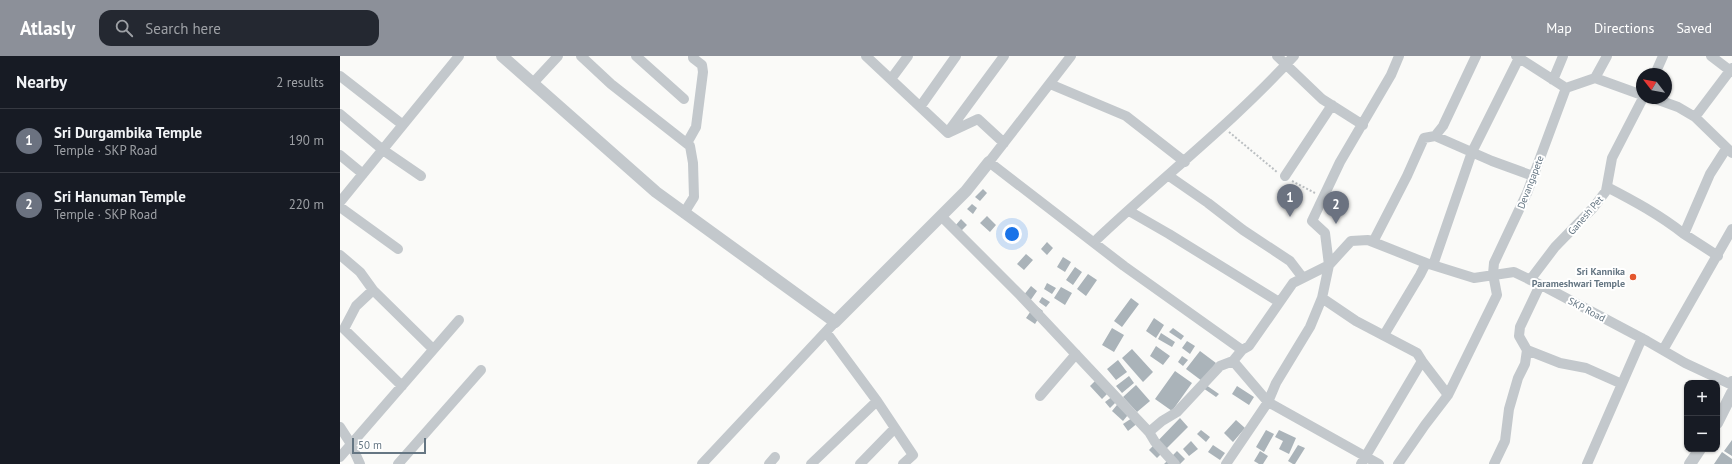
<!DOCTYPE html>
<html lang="en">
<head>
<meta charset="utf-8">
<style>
	:root { --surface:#171b24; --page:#242831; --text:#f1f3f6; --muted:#9ea1a6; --line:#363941; --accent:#8c9099 }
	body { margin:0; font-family:"PT Sans",sans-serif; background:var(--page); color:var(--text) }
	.controls { position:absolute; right:12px; bottom:12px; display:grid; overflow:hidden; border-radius:8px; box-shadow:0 1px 3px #0004 }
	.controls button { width:36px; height:36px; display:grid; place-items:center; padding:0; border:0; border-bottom:1px solid var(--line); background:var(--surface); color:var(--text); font:20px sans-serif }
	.compass { position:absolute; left:1296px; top:12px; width:36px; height:36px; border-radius:50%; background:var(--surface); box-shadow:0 1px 3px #0004; rotate:301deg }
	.scale { position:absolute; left:12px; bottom:10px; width:74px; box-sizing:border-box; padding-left:4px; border:2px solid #657683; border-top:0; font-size:11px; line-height:14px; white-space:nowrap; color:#657683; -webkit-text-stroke:3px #fff; paint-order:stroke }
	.you { position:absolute; left:672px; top:178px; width:14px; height:14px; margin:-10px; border:3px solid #fff; border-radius:50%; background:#1a73e8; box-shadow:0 0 0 6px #1a73e833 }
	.badge { display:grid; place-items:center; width:26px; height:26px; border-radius:50%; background:var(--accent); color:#fff; font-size:13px; font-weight:700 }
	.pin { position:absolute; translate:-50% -33px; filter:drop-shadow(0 1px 2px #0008) }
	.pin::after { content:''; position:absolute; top:21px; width:14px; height:12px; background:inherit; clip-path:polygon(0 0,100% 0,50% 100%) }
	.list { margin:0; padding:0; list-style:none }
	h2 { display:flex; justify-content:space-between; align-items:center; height:52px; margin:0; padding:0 16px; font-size:17px }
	h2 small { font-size:13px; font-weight:400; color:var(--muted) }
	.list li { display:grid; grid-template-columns:26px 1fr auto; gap:12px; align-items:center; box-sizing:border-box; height:64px; padding:0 16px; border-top:1px solid var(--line) }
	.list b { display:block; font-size:15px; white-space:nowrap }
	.list p { margin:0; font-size:13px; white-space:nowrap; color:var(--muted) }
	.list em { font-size:13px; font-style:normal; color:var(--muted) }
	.icon { flex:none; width:22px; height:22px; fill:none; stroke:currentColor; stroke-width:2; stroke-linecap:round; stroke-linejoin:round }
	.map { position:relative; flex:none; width:1392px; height:408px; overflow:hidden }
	header { display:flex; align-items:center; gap:24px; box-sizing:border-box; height:56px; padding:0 20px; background:var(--accent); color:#fff }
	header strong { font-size:19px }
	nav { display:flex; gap:22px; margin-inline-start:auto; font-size:14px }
	.search { width:280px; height:36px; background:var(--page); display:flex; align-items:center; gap:10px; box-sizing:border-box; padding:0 14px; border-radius:12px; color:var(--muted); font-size:15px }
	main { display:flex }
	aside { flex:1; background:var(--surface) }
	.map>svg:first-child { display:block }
</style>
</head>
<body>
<header>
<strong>Atlasly</strong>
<div class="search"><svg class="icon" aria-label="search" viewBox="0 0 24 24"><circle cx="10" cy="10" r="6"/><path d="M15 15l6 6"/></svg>Search here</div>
<nav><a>Map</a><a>Directions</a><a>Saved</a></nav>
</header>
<main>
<aside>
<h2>Nearby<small>2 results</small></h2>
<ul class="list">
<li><span class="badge" style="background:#6b7280">1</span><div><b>Sri Durgambika Temple</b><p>Temple · SKP Road</p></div><em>190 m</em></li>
<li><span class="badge" style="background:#6b7280">2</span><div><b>Sri Hanuman Temple</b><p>Temple · SKP Road</p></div><em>220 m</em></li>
</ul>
</aside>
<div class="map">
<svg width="1392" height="408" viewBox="0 0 1392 408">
	<rect width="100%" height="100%" fill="#fafaf8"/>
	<path fill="#aab3b9" d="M 643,133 L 647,137 L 640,145 L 635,141 Z
		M 632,148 L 637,152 L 633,158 L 627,153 Z
		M 647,160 L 656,169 L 650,176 L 640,167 Z
		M 621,163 L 627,169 L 620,176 L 615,170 Z
		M 707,186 L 713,192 L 707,199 L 701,193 Z
		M 686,198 L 693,204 L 684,214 L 677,208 Z
		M 723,201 L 731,206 L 725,216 L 717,211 Z
		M 735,211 L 742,216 L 733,229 L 726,224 Z
		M 748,218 L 757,224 L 746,240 L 737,233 Z
		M 707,227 L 716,232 L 712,238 L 704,233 Z
		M 691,230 L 697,235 L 690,245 L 683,240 Z
		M 721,231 L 732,237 L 725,249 L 714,242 Z
		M 702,241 L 710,246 L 706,251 L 699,246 Z
		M 791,242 L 799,248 L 782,271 L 774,265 Z
		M 695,249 L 703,255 L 695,268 L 686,262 Z
		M 814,262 L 824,269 L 816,282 L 806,275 Z
		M 772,272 L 784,279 L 774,296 L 762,289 Z
		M 833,272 L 844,280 L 841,284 L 829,276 Z
		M 821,277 L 835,286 L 832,291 L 818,283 Z
		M 847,285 L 855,290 L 850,298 L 842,292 Z
		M 816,290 L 830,300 L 823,309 L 810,300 Z
		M 792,293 L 813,316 L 803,326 L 782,302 Z
		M 860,295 L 876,307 L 862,325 L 846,313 Z
		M 842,300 L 848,304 L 843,310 L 838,306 Z
		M 778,304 L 787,316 L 776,324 L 767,313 Z
		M 835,315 L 852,327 L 832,355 L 815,343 Z
		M 789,320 L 794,327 L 782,337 L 776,330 Z
		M 757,323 L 769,336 L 762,343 L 750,330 Z
		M 796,329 L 810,345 L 797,356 L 783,341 Z
		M 866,329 L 879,338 L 876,341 L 863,332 Z
		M 897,330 L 914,341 L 909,349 L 892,338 Z
		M 773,340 L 777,345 L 770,352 L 765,346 Z
		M 781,344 L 792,354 L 783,365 L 772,355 Z
		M 795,360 L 799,366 L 788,375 L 783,368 Z
		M 840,362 L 848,371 L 817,402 L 809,394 Z
		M 896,364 L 905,372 L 893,386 L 884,377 Z
		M 861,374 L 870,381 L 866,386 L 857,378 Z
		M 926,374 L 934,378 L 924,396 L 916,391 Z
		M 939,374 L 956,382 L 949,398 L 939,393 L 943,385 L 935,381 Z
		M 1392,384 L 1392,400 L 1384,395 Z
		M 851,385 L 858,393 L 849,400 L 843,393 Z
		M 873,389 L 885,397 L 880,404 L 868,396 Z
		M 958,389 L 965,392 L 955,408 L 953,408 L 948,405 Z
		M 837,395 L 845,403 L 840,408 L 824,408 Z
		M 920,395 L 928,400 L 923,408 L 919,408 L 914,405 Z
		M 1382,396 L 1392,403 L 1392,408 L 1374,408 Z"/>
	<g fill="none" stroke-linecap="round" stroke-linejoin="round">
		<path stroke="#bbbfc2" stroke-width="2" stroke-dasharray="2 2" stroke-linecap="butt" d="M 889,76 L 937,116
			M 952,125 L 975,137"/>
		<path stroke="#c3c8cc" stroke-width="10" d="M 241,0 L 271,28 L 350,90 L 353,107 L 354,141 L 344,157
			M 296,0 L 344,43
			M 526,0 L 608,77 L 638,63 L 664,87
			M 731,0 L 649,106 L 784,210 L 902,294
			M 937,0 L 982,43 L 1023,69
			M 1176,0 L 1226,32 L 1255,22 L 1302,39
			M 1371,0 L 1392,16
			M 1315,18 L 1323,0
			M 0,20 L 63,69
			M 1255,22 L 1267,0
			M 551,23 L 568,0
			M 1213,24 L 1223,0
			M 193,27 L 218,0
			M 710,28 L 786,60 L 845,106
			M 1313,42 L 1338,51 L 1355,61 L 1392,12
			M 580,51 L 616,0
			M 0,58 L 43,94 L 81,120
			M 1355,61 L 1392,97
			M 608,76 L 664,0
			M 1095,80 L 1152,105 L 1193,120
			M 347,87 L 356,71 L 363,16 L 362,9 L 353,2 L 353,0
			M 0,99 L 23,118
			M 829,120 L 868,147 L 903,174 L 950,205 L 963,222
			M 945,120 L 992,49
			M 1267,131 C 1294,145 1320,159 1344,178
			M 0,146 L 119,0
			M 0,151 L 58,193
			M 789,155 L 829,178 L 939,246
			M 601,160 L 680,239 L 809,376 L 815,386 L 835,408
			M 754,186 C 820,123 892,68 954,0
			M 1033,186 L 1067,120 L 1084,82 L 1095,80 L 1103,70 L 1136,0
			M 0,199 L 20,216 L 33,234 L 93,293
			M 1378,200 L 1344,178 L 1370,118 L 1386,93
			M 989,209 L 1011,185 L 1028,184 L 1086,207 L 1134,222 L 1174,216 L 1207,232 L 1307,285 L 1345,307 L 1390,328 L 1392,325
			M 989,209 L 985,177 L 972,165 L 1000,106 L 1051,19 L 1059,0
			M 1093,209 L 1132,96 L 1180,0
			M 1190,224 L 1215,191 L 1253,152 L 1266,135 L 1272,102 L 1303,42
			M 33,234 L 16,250 L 4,273 L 62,330
			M 982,242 L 1016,265 L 1077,297 L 1082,305 L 1021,408
			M 486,276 L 537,345 L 573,399 L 563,408
			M 1044,279 L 1080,219 L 1086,207
			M 1187,294 L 1220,307 L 1246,312 L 1282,328
			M 1323,294 L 1392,173
			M 1082,305 L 1108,339
			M 700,340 L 736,298
			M 0,371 L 11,388 L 20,408
			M 809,376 L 822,365 L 837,356 L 880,310 L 893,305
			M 0,401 L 119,264
			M 58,408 L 141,314
			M 362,408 L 495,266
			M 429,408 L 435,401
			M 471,408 L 537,345
			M 520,408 L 555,372
			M 886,408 L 928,346 L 936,327 L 970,271 L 982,242 L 989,209 L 953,227 L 909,290 L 902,294 L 893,305 L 928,346 L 1039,408
			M 1058,408 L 1085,369 L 1108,339 L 1157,239 L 1153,218 L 1154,207 L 1187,137 L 1226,32
			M 1154,408 L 1165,385 L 1169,353 L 1178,322 L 1185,308 L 1187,294 L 1179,280 L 1180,271 L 1200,229
			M 1247,408 L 1302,282"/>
		<path stroke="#c3c8cc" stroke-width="12" d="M 162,0 L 316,136 L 495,266 L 626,135 L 649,106
			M 1377,367 L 1392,337
			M 1350,408 L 1360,393"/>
	</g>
	<circle fill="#e4572e" stroke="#fff" stroke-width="1.5" cx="1293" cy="221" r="4"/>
	<g text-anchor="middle" stroke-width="4" stroke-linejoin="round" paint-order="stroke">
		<g font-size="10" fill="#657683" stroke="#fff">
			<text transform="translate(1190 126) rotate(-69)" y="4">Devangapete</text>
			<text transform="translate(1245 159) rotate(-49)" y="4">Ganesh Pet</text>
			<text transform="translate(1247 253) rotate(28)" y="4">SKP Road</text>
		</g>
		<g font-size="10" font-weight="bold" fill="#657683" stroke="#fff" text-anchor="end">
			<text x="1285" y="219">Sri Kannika<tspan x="1285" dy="12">Parameshwari Temple</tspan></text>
		</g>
	</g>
</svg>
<div class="controls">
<button>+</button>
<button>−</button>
</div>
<svg class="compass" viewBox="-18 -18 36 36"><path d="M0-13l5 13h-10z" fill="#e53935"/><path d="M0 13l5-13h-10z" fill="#9ea1a6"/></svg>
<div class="scale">50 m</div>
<div class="you"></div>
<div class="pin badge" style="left:950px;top:161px;background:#6b7280">1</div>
<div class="pin badge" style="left:996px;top:168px;background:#6b7280">2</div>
</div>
</main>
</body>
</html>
